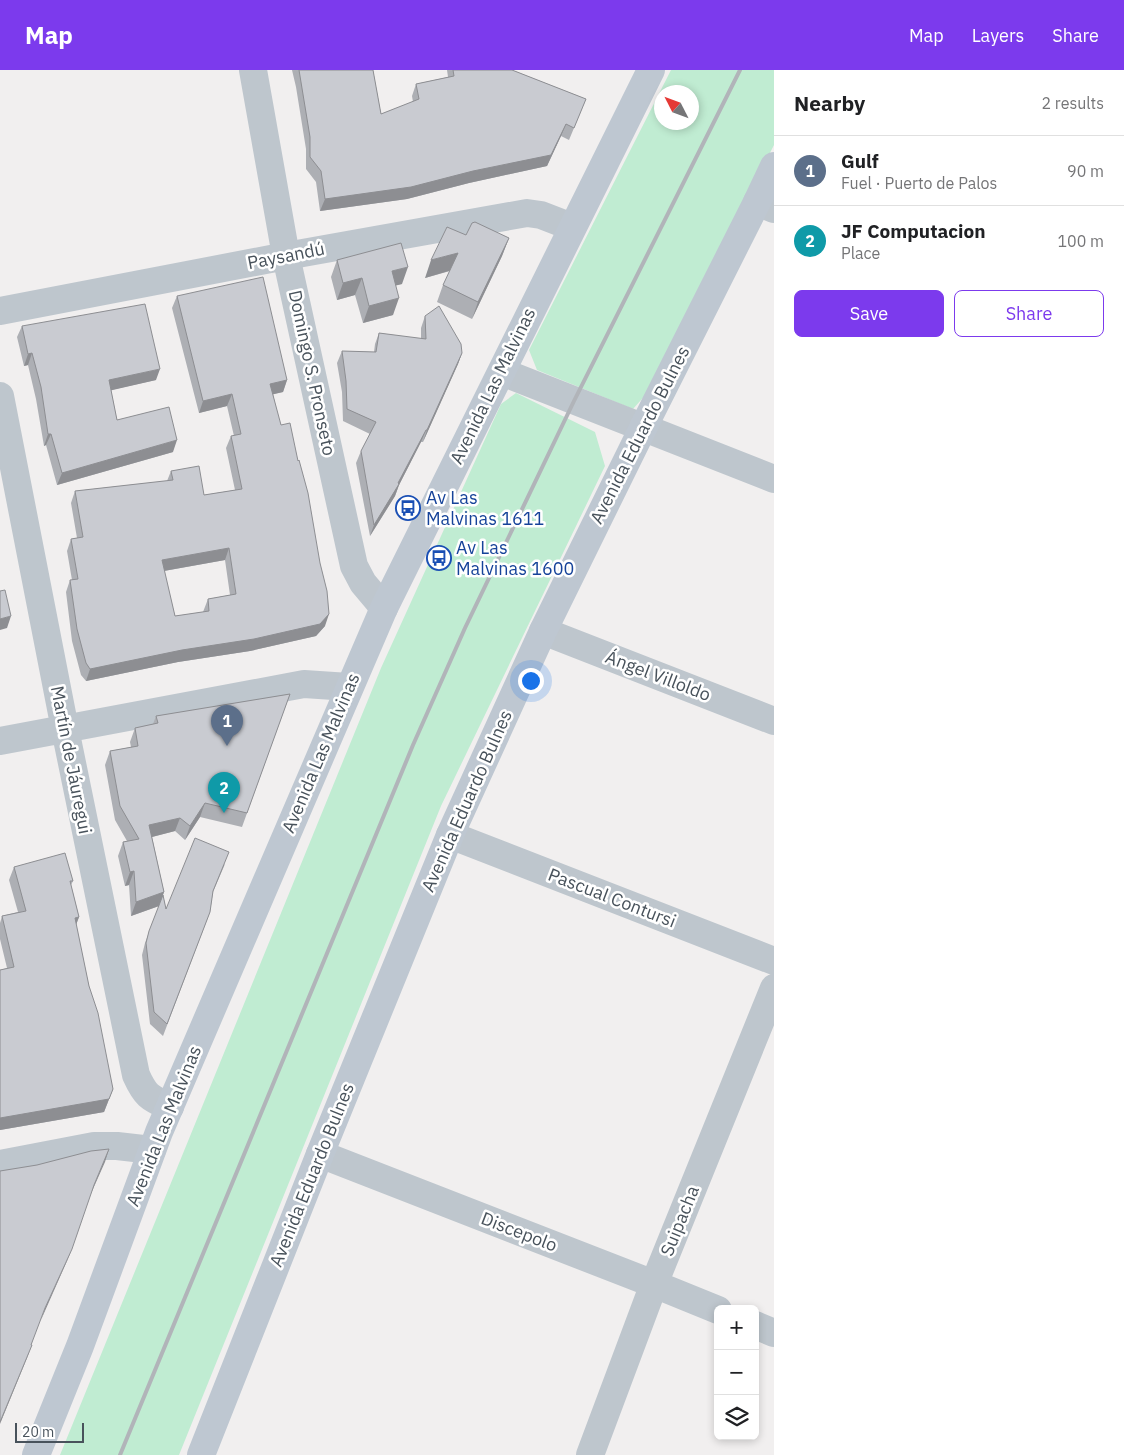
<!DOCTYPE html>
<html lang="en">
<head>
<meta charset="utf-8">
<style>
	:root { --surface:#fff; --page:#f2f2f2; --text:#202124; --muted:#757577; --line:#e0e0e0; --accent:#7c3aed }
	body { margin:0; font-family:"IBM Plex Sans",sans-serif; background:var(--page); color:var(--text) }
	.controls { position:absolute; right:15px; bottom:15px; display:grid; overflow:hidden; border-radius:8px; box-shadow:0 2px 8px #0003 }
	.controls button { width:45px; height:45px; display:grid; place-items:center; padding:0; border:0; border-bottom:1px solid var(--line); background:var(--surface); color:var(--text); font:25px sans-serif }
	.compass { position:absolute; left:654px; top:15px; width:45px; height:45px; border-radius:50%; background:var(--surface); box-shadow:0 2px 8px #0003; rotate:312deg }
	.scale { position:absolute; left:15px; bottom:12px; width:69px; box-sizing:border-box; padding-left:5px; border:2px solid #48525b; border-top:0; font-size:14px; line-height:18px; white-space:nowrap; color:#48525b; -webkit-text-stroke:4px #fff; paint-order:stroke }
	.you { position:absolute; left:530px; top:610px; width:18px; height:18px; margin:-12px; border:4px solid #fff; border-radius:50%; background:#1a73e8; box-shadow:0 0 0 8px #1a73e833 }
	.badge { display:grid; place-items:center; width:32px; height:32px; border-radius:50%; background:var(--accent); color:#fff; font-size:16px; font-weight:700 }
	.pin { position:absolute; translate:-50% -41px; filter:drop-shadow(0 1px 2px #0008) }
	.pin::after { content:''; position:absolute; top:26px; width:18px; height:15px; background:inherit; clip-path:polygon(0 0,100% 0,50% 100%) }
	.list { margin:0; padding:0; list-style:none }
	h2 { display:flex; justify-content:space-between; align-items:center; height:65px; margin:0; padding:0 20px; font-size:21px }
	h2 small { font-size:16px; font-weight:400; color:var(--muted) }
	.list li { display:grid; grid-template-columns:32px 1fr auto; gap:15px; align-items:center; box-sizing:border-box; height:70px; padding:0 20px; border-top:1px solid var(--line) }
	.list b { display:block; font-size:19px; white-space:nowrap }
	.list p { margin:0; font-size:16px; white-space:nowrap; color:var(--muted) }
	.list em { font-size:16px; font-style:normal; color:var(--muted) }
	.actions { display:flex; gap:10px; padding:15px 20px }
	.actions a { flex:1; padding:11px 0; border:1px solid var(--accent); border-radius:8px; text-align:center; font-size:18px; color:var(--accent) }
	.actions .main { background:var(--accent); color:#fff }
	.icon { flex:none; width:28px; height:28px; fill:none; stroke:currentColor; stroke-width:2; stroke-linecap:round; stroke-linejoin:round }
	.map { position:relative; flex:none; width:774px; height:1385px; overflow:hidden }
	header { display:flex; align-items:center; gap:30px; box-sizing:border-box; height:70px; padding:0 25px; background:var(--accent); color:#fff }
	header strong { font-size:24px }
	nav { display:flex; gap:28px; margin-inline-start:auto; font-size:18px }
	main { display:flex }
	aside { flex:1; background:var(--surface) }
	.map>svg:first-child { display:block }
</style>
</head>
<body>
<header>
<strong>Map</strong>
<nav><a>Map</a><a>Layers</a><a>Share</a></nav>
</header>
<main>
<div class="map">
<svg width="774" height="1385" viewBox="0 0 774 1385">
	<rect width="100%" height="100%" fill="#f1efef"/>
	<path fill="#c0ecd2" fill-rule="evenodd" d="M 671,0 L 774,0 L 774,75 L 649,321 L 633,339 L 537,300 L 529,280 ZM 662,22 L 692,22 L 692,52 L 662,52 Z
		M 516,323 L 595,362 L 605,396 L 441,736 L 179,1385 L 60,1385 L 381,598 L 501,334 Z"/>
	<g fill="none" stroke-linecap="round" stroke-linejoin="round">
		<path stroke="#bec6cd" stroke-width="28" d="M 253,0 L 286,186 L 354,496 L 363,513 L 384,538
			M 757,132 L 774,139
			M 0,241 L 286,186 L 527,143 L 541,145 L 572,157
			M 502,302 L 774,409
			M 0,326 L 65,659 L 136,1005 C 145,1025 149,1028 170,1037
			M 543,561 L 774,651
			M 0,671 L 304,614 L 349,617
			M 450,765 L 774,891
			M 320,1084 L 654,1214 L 718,1240
			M 0,1094 L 94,1076 L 117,1076 L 152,1080
			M 755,1255 L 774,1263
			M 590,1385 L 654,1214 L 774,918"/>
		<path stroke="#bec7d1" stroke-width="28" d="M 36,1385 L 80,1276 L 159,1062 L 384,538 L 651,0
			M 201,1385 L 320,1084 L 450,765 L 543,561 L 643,358 L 757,132 L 774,96"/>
		<path stroke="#b1b4b9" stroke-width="4" d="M 120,1385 L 413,675 L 465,558 L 574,331 L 740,0"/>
	</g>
	<path fill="#adafb4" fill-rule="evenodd" d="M 292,0 L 373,0 L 381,44 L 413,32 L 412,26 L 416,14 L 448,7 L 447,0 L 512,0 L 586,29 L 569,70 L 561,66 L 547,96 L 469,113 L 407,129 L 320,141 L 316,112 L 306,99 L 306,79 L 296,17 Z
		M 466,165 L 509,168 L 502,186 L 472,249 L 437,232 L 443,215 L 450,201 L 425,208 Z
		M 337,190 L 402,214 L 396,215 L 393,245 L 363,253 L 355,225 L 337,230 L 331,207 Z
		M 177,226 L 287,310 L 283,322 L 273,324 L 325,556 L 316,566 L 250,581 L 178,592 L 86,611 L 81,605 L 72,571 L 66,522 L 70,510 L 72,510 L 67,481 L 71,469 L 77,468 L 71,433 L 75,421 L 167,411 L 171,401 L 204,425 L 235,420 L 226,378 L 231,366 L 234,366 L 227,336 L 199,343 L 172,238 ZM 225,490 L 230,525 L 208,529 L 203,542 L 175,546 L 164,501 Z
		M 425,246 L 462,283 L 458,294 L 423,372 L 421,372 L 399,415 L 395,426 L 370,466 L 356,393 L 361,381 L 370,364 L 343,351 L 342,322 L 337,293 L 342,281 L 374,282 L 375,274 L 379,263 L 421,269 L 421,258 Z
		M 22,256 L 156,310 L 111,320 L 117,350 L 173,382 L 57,415 L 46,375 L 44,376 L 36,329 L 28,295 L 24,296 L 17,267 Z
		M 290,624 L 242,757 L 200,747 L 185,770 L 175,761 L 152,767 L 164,822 L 159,836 L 131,846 L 129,815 L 125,816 L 118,786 L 123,772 L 127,771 L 115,750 L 105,695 L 110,681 L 131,677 L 130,672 L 135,658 L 153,654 L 156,646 Z
		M 225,794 L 213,822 L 210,842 L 163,966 L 150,954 L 142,885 L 145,873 L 163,825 L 166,839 Z
		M 14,797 L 73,811 L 71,815 L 79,847 L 76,855 L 89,916 L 113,1019 L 104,1042 L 0,1060 L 0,900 L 7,898 L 0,869 L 0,853 L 2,846 L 18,842 L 9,810 Z"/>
	<path fill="#8d8e92" d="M 566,54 L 561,66 L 547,96 L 469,113 L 407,129 L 320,141 L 325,129 Z
		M 509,168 L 502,186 L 472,249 L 478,232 Z
		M 458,183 L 452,200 L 425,208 L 431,190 Z
		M 408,197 L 402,214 L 386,218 L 392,201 Z
		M 362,208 L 355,225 L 337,230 L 343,213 Z
		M 399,228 L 393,245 L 363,253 L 369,236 Z
		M 32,283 L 28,295 L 24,296 L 28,284 Z
		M 462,283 L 458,294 L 423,372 L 427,360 Z
		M 160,299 L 156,310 L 104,322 L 109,310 Z
		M 287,310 L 283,322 L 266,326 L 270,314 Z
		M 232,324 L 227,336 L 199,343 L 203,331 Z
		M 426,360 L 421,372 L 399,415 L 395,426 L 370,466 L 374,455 L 398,413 Z
		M 48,364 L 51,364 L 46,375 L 44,376 Z
		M 177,370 L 173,382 L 57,415 L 62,403 Z
		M 229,478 L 225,490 L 158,502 L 162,490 Z
		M 329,544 L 325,556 L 316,566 L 250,581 L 178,592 L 86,611 L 90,599 Z
		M 11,546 L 7,558 L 0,560 L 0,549 Z
		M 205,733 L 200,747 L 185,770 L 190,756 Z
		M 180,748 L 175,761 L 144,769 L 149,755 Z
		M 134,801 L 129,815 L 125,816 L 130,802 Z
		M 164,822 L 159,836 L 131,846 L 136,832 Z
		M 79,847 L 74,860 L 75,848 Z
		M 113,1019 L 104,1042 L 0,1060 L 0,1048 Z
		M 109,1079 L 105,1092 L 89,1128 L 94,1115 Z
		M 72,1179 L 67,1191 L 41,1250 L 45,1238 Z
		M 32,1275 L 27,1288 L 0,1354 L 0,1352 Z"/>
	<path fill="#c9cbd1" stroke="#8d8e92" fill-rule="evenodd" d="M 299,0 L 373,0 L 381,44 L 419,29 L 416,14 L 454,6 L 453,0 L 512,0 L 586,29 L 574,58 L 566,54 L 551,85 L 473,101 L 411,117 L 325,129 L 321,101 L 310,87 L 310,67 Z
		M 475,152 L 509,168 L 478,232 L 443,215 L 458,183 L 431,190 L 447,157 L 466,165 L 472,153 Z
		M 401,173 L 408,197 L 392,201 L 399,228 L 369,236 L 362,208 L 343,213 L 337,190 Z
		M 263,207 L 287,310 L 270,314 L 281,355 L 290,353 L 298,391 L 299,390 L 308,423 L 320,493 L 327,521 L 329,544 L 320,554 L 254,569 L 182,580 L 90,599 L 86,593 L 77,559 L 70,510 L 78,509 L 71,469 L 83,467 L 75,421 L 173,410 L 171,401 L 199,396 L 204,425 L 242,419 L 231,366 L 241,364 L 232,324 L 203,331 L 177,226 ZM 229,478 L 236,524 L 208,529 L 209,541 L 175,546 L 162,490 Z
		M 145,234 L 160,299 L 109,310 L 117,350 L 169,337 L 177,370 L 62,403 L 51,364 L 48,364 L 41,317 L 32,283 L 28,284 L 22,256 Z
		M 439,236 L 461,274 L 462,283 L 427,360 L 426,360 L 398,413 L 399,414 L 374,455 L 361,381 L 376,352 L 347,339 L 346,311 L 342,281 L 376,282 L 379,263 L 426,269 L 425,246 Z
		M 5,520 L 11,546 L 0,549 L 0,521 Z
		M 290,624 L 247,743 L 205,733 L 190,756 L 180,748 L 149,755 L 164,822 L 136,832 L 134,801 L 130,802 L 123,772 L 139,769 L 120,736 L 110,681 L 138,676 L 135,658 L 158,653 L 156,646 Z
		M 195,768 L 229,782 L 213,821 L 210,842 L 167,954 L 154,942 L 146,873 L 149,861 L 163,825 L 166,839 Z
		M 65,783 L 73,811 L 70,811 L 79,847 L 75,848 L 89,916 L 98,943 L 113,1019 L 109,1029 L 0,1048 L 0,900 L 14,897 L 2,846 L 26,841 L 14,797 Z
		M 109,1079 L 94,1115 L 72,1179 L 45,1238 L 31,1275 L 32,1275 L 0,1352 L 0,1101 L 37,1095 L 91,1081 Z"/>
	<defs>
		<symbol id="bus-ring" viewBox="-11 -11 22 22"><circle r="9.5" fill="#fff" stroke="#1a4fb4" stroke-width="1.5"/><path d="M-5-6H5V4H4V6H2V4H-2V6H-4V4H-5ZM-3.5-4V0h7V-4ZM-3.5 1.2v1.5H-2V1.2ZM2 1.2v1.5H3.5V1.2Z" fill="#1a4fb4"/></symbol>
	</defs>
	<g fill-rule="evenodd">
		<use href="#bus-ring" x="394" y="424" width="28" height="28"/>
		<use href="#bus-ring" x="425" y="474" width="28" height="28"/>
	</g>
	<g text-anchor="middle" stroke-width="5" stroke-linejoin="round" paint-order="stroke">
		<g font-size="18" fill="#48525b" stroke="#fff">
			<text transform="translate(286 186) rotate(-11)" y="6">Paysandú</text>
			<text transform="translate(312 303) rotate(78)" y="6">Domingo S. Pronseto</text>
			<text transform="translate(493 316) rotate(-64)" y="6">Avenida Las Malvinas</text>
			<text transform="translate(640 365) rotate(-63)" y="6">Avenida Eduardo Bulnes</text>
			<text transform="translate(658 606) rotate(21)" y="6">Ángel Villoldo</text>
			<text transform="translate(321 683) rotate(-67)" y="6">Avenida Las Malvinas</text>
			<text transform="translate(71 690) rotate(79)" y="6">Martín de Jáuregui</text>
			<text transform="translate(467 731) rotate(-66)" y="6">Avenida Eduardo Bulnes</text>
			<text transform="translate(612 828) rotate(21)" y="6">Pascual Contursi</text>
			<text transform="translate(164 1056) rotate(-68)" y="6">Avenida Las Malvinas</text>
			<text transform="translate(312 1105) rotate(-68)" y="6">Avenida Eduardo Bulnes</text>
			<text transform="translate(680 1151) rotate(-68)" y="6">Suipacha</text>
			<text transform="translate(519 1162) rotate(21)" y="6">Discepolo</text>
		</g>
		<g font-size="18" fill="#164399" stroke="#fff" text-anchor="start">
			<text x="426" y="434">Av Las<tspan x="426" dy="21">Malvinas 1611</tspan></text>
			<text x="456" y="484">Av Las<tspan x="456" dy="21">Malvinas 1600</tspan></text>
		</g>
	</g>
</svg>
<div class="controls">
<button>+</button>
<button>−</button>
<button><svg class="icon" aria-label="layers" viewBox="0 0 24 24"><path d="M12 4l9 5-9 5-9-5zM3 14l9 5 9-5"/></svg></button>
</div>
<svg class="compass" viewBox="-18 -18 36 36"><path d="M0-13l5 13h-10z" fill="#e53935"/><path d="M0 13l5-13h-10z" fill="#757577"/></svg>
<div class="scale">20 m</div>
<div class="you"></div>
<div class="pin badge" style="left:227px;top:676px;background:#5c6f8a">1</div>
<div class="pin badge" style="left:224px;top:743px;background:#0f9aa8">2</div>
</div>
<aside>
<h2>Nearby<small>2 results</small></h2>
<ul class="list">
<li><span class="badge" style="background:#5c6f8a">1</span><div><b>Gulf</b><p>Fuel · Puerto de Palos</p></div><em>90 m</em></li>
<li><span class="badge" style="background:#0f9aa8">2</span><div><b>JF Computacion</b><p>Place</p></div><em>100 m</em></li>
</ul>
<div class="actions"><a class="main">Save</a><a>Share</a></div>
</aside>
</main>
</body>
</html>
